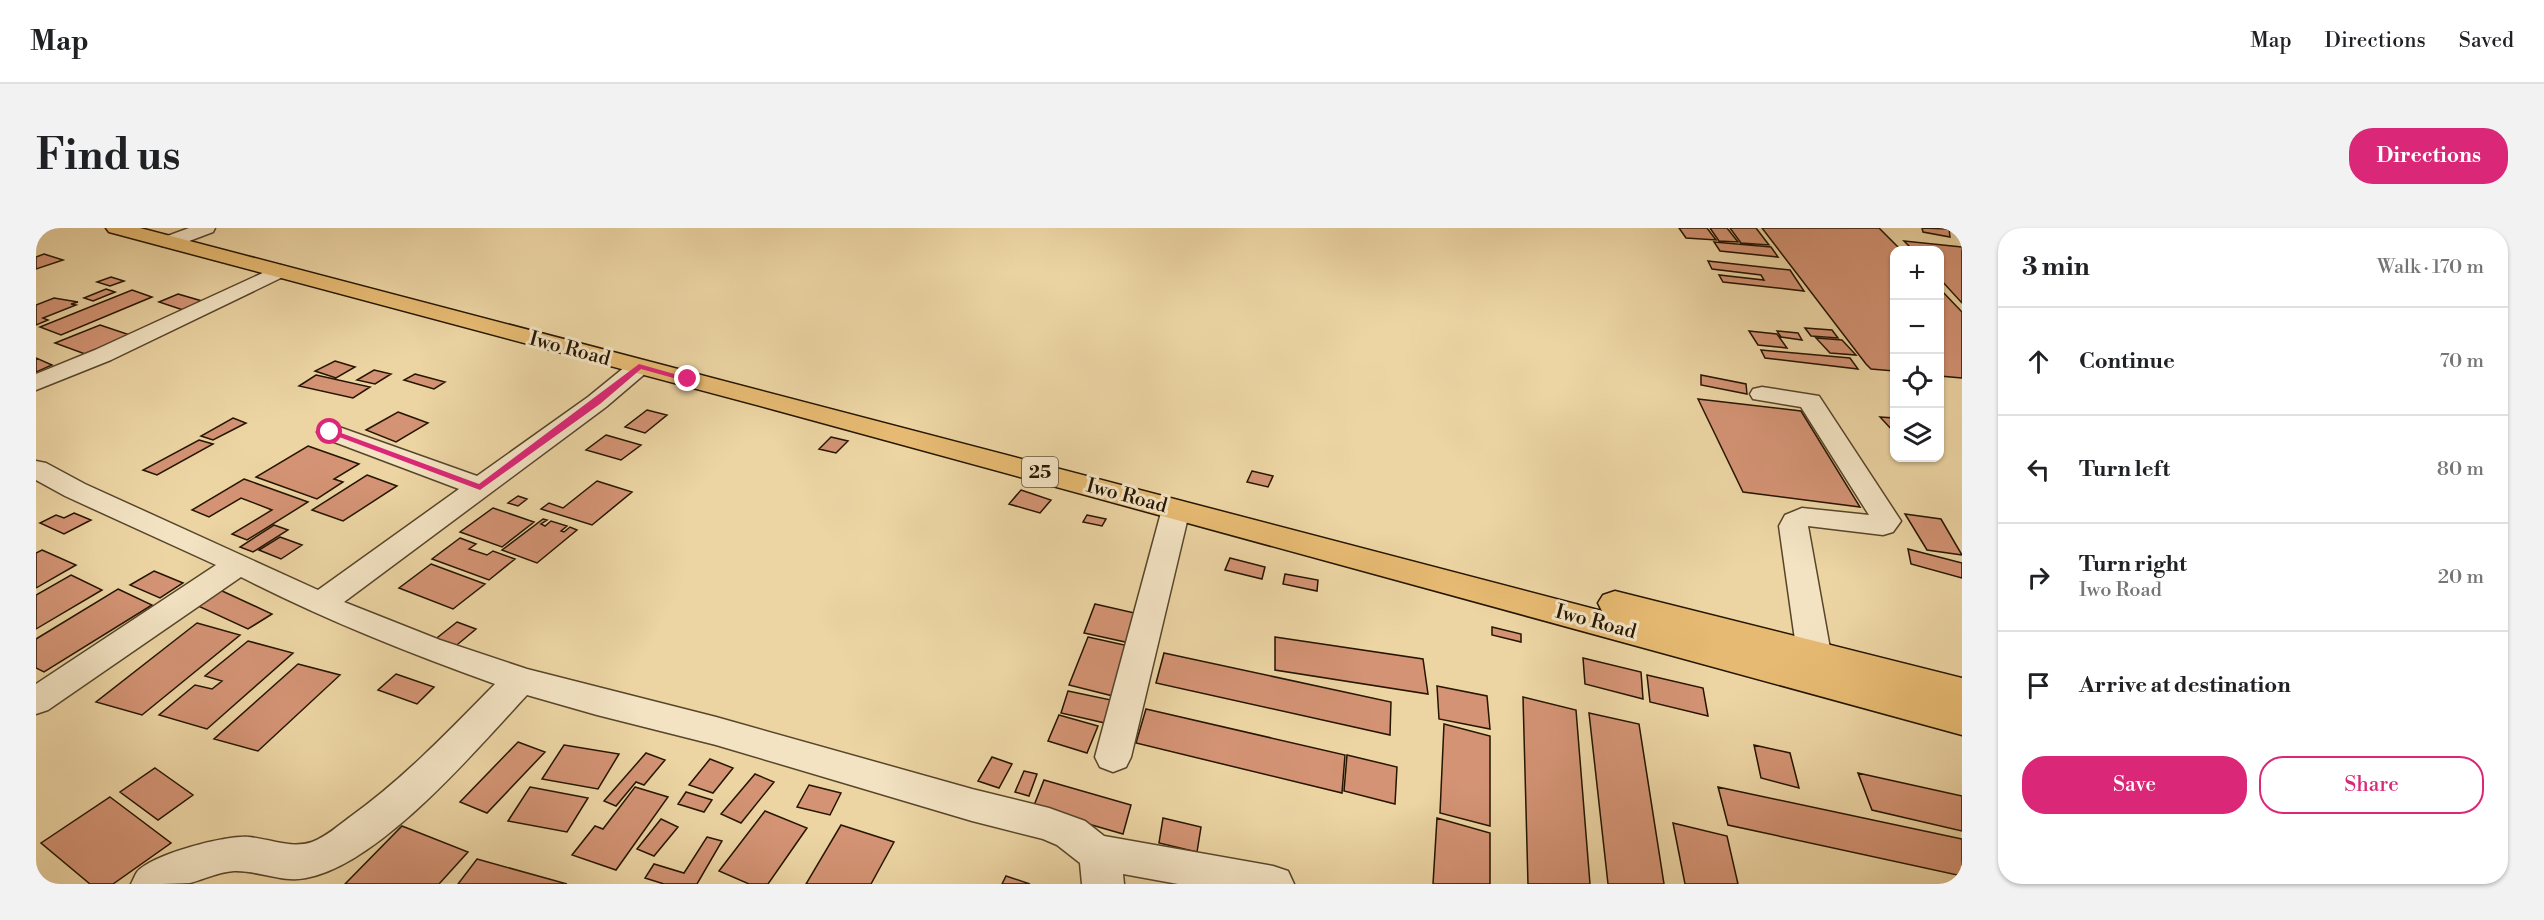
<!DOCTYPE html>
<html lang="en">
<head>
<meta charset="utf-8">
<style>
	:root { --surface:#fff; --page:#f2f2f2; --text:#202124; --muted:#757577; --line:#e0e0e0; --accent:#db2777 }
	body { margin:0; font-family:"Libre Bodoni",serif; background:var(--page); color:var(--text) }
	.controls { position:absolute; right:18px; top:18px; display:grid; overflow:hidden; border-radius:12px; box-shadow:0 2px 4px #0004 }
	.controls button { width:54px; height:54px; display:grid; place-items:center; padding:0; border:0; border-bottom:2px solid var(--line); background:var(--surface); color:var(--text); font:30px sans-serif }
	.stop { position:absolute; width:18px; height:18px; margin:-14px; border:4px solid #db2777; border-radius:50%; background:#fff }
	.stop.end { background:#db2777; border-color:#fff; box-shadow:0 2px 6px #0008 }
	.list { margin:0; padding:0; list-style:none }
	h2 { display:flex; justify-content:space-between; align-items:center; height:78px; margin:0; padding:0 24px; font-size:26px }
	h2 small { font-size:20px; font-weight:400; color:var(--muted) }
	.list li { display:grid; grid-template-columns:39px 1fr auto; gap:18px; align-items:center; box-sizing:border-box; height:108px; padding:0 24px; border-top:2px solid var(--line) }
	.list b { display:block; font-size:22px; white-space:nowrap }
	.list p { margin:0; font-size:20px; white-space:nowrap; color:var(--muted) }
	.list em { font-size:20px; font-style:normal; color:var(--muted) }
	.actions { display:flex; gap:12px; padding:18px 24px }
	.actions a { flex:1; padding:14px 0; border:2px solid var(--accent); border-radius:24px; text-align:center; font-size:21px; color:var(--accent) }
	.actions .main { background:var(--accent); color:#fff }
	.icon { flex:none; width:33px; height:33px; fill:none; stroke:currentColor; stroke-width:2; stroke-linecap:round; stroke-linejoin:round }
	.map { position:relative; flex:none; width:1926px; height:656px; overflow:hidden; border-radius:24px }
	header { display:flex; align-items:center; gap:36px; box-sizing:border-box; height:84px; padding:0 30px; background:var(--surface); border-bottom:2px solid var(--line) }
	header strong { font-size:28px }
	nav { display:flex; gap:33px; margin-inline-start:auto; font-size:21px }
	.intro { display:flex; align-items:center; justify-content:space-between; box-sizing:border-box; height:144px; padding:0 36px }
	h1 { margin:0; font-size:42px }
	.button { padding:15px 27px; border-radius:24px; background:var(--accent); color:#fff; font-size:21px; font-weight:700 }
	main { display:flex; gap:36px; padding:0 36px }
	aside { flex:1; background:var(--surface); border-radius:24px; box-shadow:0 2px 4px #0004 }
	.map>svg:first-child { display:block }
</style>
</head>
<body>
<header>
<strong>Map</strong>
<nav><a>Map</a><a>Directions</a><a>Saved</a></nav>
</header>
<div class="intro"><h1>Find us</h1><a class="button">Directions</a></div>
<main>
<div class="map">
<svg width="1926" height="656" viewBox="0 0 1926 656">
	<rect width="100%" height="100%" fill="#ecd4a3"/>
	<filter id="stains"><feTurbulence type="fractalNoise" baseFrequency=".00333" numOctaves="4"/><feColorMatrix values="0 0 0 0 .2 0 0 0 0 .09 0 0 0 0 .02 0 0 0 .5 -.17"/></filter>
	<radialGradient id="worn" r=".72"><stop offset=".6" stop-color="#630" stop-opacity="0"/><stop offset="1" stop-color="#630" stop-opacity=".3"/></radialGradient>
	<path fill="#d39374" stroke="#251501" stroke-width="1.5" d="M 1643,0 L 1671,0 L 1680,12 L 1650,10 Z
		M 1674,0 L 1691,0 L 1702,14 L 1683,13 Z
		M 1694,0 L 1720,0 L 1733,17 L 1705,15 Z
		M 1726,0 L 1843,0 L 1865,22 L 1858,22 L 1858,143 L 1835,141 L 1830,136 Z
		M 1886,0 L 1913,1 L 1914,9 L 1887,4 Z
		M 1868,13 L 1926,19 L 1926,75 L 1904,51 L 1904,22 L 1877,22 Z
		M 1678,14 L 1735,19 L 1742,29 L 1684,23 Z
		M 8,26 L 27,32 L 0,41 L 0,29 Z
		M 1672,33 L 1754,42 L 1768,63 L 1687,54 L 1683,47 L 1728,52 L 1725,47 L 1676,41 Z
		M 75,49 L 88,53 L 74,58 L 61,54 Z
		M 70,61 L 79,64 L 57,73 L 48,70 Z
		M 1904,61 L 1926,84 L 1926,150 L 1904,148 Z
		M 96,62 L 116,69 L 25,107 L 4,99 Z
		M 142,66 L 166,73 L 147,82 L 123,74 Z
		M 18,70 L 42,74 L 35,76 L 40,77 L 7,90 L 12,92 L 0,97 L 0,77 Z
		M 64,97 L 94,107 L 49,126 L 19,115 Z
		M 1769,100 L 1796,102 L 1802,110 L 1775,108 Z
		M 1713,103 L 1741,106 L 1751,120 L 1722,117 Z
		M 1741,103 L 1762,105 L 1766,112 L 1745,109 Z
		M 1780,110 L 1806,112 L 1820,127 L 1794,125 Z
		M 1725,122 L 1814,130 L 1822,141 L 1729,130 Z
		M 0,130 L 16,137 L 0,144 Z
		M 299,133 L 319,139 L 300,150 L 279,143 Z
		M 338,142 L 355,146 L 339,156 L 321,152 Z
		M 379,146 L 409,154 L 398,161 L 368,152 Z
		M 280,147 L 334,159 L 317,170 L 263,158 Z
		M 1665,147 L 1710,156 L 1711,166 L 1665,157 Z
		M 1662,171 L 1765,183 L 1824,279 L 1707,264 Z
		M 611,182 L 631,187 L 609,205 L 589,199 Z
		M 362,184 L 392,195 L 360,214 L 330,202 Z
		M 1844,189 L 1858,190 L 1858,204 Z
		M 197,190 L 210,195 L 177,212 L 165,208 Z
		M 570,207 L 605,217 L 585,232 L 550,222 Z
		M 795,209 L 812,213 L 800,225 L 783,221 Z
		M 163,212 L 177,216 L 121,247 L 107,242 Z
		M 272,218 L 323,236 L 298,251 L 307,254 L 281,271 L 220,249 Z
		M 1216,243 L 1237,248 L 1232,259 L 1211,254 Z
		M 331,247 L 361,258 L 307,293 L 276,282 Z
		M 208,251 L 272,274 L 211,312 L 196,306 L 236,282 L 205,270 L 173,289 L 156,282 Z
		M 561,253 L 596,264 L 556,297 L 505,281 L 513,275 L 527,280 Z
		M 985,262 L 1015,272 L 1004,285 L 973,276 Z
		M 482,268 L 491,271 L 482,278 L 472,275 Z
		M 457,280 L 498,294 L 466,319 L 424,304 Z
		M 38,285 L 55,292 L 28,306 L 4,295 L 20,287 L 28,290 Z
		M 1869,286 L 1905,291 L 1926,327 L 1891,322 Z
		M 1051,287 L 1070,291 L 1066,298 L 1047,294 Z
		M 507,291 L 511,292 L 505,296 L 509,298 L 515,293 L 531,298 L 525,303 L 528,304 L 534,299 L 541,302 L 501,335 L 466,322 Z
		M 238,297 L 252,302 L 217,324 L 204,319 Z
		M 244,309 L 266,317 L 245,331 L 223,322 Z
		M 424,310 L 440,316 L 433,321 L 451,327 L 457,323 L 479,331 L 453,352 L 396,331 Z
		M 1872,321 L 1926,335 L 1926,350 L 1875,336 Z
		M 6,322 L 40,337 L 0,360 L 0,325 Z
		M 1194,330 L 1229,339 L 1226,351 L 1189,342 Z
		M 395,336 L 449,356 L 417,381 L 363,360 Z
		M 118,343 L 147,355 L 124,370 L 94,357 Z
		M 1249,346 L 1282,352 L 1281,363 L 1247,356 Z
		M 35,347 L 66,362 L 0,401 L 0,367 Z
		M 82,361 L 116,377 L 8,444 L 0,440 L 0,411 Z
		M 184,362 L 236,386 L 212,401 L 160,377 Z
		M 1059,376 L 1103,386 L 1094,415 L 1048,405 Z
		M 421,394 L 440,401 L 416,421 L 397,413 Z
		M 161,395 L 204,407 L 106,487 L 60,474 Z
		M 1456,399 L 1485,406 L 1485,414 L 1456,407 Z
		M 1052,409 L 1093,418 L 1077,468 L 1033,457 Z
		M 1239,409 L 1387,431 L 1392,466 L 1239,442 Z
		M 212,413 L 257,425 L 171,501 L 123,487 L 159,457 L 176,461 L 186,453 L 169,448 Z
		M 1128,425 L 1355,474 L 1354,507 L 1120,455 Z
		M 1547,430 L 1605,444 L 1607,471 L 1549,456 Z
		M 262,436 L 304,447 L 222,523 L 178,511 Z
		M 360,446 L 398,459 L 381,476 L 342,462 Z
		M 1611,447 L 1667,460 L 1672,488 L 1614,474 Z
		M 1401,458 L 1451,468 L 1454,501 L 1403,491 Z
		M 1032,463 L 1075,472 L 1069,495 L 1025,485 Z
		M 1487,469 L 1540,482 L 1554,656 L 1492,656 Z
		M 1110,481 L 1309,527 L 1306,565 L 1100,515 Z
		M 1553,485 L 1603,496 L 1628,656 L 1572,656 Z
		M 1023,487 L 1062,498 L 1051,525 L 1012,513 Z
		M 1408,496 L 1454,508 L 1454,598 L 1404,585 Z
		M 482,514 L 509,524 L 451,585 L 424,574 Z
		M 528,517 L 583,526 L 562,561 L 506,551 Z
		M 1718,517 L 1754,525 L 1763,560 L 1725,550 Z
		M 610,525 L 629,532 L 608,557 L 600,554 L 580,578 L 568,573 Z
		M 1311,527 L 1361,539 L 1359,576 L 1308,563 Z
		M 956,529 L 976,536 L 963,560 L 942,553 Z
		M 674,531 L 697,540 L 677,565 L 653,557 Z
		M 119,540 L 157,567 L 122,592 L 84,564 Z
		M 988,543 L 1001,546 L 993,568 L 979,564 Z
		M 1822,545 L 1926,568 L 1926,603 L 1836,582 Z
		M 719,546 L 738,554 L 705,595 L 685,586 Z
		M 1008,552 L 1095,577 L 1087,606 L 997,580 Z
		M 773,557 L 805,565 L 794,587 L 761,579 Z
		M 494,559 L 552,570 L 531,604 L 472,593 Z
		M 599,559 L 632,569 L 580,642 L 536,627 L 559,598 L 567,601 Z
		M 1682,559 L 1926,611 L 1926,648 L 1692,597 Z
		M 650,564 L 676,572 L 668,584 L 642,576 Z
		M 74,569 L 135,615 L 77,656 L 54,656 L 5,615 Z
		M 729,583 L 771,600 L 732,656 L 713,656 L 683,643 Z
		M 1127,590 L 1165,599 L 1161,624 L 1123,615 Z
		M 1401,590 L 1454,605 L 1454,656 L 1397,656 Z
		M 625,591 L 642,599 L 618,628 L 601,621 Z
		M 1637,595 L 1691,608 L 1702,656 L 1649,656 Z
		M 805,597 L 858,614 L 835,656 L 770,656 Z
		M 366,598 L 432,624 L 403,656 L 309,656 Z
		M 671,609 L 686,613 L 661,656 L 628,656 L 609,650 L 618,636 L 648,645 Z
		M 441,631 L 531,656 L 422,656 Z
		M 970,648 L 994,656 L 966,656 Z"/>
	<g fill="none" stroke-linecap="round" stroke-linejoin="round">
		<defs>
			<path id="minor" d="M 153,0 L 179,0 L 177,4 L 140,18 L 126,18 L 123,14 L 126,10 Z
				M 244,37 L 251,39 L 254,43 L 251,47 L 75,132 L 0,162 L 0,146 L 59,122 Z
				M 603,132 L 611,134 L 615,139 L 611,144 L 570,179 L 308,374 L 404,412 L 491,441 L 680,489 L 936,561 L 1013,580 L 1049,593 L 1068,608 L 1237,638 L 1252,643 L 1258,656 L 1142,656 L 1087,646 L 1088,656 L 1046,656 L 1044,635 L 1021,617 L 1007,611 L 936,593 L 680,517 L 561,487 L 491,467 C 441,521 343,637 270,650 C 245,655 222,642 198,643 C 182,644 169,651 154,655 C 140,656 112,656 95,656 C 97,652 99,647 101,644 C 117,626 190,607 213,609 C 234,611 255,621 276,614 C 290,609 303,597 314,589 C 368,550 413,503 459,456 C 372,425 287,391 205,349 L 12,482 L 0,486 L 0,456 L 180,337 L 29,268 L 0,252 L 0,233 L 10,235 L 49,256 L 282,362 L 423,261 L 285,209 L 281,204 L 285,199 L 294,196 L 303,199 L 441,248 L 552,169 L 595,134 Z
				M 1726,159 L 1783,168 L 1865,293 L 1857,304 L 1847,307 L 1772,298 L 1795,426 L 1790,434 L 1778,438 L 1766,434 L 1761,426 L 1743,298 L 1749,287 L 1766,280 L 1833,287 L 1765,179 L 1717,171 L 1714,166 L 1717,161 Z
				M 1140,272 L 1150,275 L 1154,281 L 1095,529 L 1090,539 L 1077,544 L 1064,539 L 1059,529 L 1126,281 L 1130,275 Z"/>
			<path id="major" d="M 70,0 L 104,0 L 1566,383 L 1562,375 L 1567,367 L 1579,363 L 1926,450 L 1926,507 L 739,182 L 73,4 Z"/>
		</defs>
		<use href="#minor" stroke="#57452a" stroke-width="3"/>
		<use href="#major" stroke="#251501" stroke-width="3"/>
		<use href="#minor" fill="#f3e3c3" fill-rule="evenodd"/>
		<use href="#major" fill="#e6ba72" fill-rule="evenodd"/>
	</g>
	<path fill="#db2777" d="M 603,136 L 656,151 L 652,154 L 605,141 L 564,176 L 444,262 L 290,204 L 297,202 L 443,256 Z"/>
	<g text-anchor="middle" stroke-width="6" stroke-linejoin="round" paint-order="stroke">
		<rect fill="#f3e3c3" stroke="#63533b" stroke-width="1.5" x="986" y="229" width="36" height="30" rx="4.5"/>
		<g font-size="18" font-weight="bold" fill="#251501">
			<text x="1004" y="250">25</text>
		</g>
		<g font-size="20" fill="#251501" stroke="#f3e3c3">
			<text transform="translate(534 120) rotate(15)" y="7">Iwo Road</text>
			<text transform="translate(1091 267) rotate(15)" y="7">Iwo Road</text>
			<text transform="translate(1560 393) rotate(15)" y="7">Iwo Road</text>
		</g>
	</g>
	<rect width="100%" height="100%" filter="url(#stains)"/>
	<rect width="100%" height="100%" fill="url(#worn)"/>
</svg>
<div class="controls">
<button>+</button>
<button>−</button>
<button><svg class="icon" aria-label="locate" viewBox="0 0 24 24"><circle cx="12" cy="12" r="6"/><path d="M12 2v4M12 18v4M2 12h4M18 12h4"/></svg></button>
<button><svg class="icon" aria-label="layers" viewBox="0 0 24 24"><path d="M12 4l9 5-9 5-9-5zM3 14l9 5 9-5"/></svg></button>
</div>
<div class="stop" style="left:294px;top:204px"></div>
<div class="stop end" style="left:652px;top:151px"></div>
</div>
<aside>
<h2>3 min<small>Walk · 170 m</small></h2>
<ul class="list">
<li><svg class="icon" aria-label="ahead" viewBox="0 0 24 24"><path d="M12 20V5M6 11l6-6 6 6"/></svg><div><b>Continue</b></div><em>70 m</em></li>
<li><svg class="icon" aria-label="left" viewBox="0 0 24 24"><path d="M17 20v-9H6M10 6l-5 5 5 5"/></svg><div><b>Turn left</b></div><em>80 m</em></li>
<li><svg class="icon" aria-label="right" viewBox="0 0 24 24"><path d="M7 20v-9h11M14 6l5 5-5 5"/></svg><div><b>Turn right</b><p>Iwo Road</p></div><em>20 m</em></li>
<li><svg class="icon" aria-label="arrive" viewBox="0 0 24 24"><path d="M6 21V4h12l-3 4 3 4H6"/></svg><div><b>Arrive at destination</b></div></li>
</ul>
<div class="actions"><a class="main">Save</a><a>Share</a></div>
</aside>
</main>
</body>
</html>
